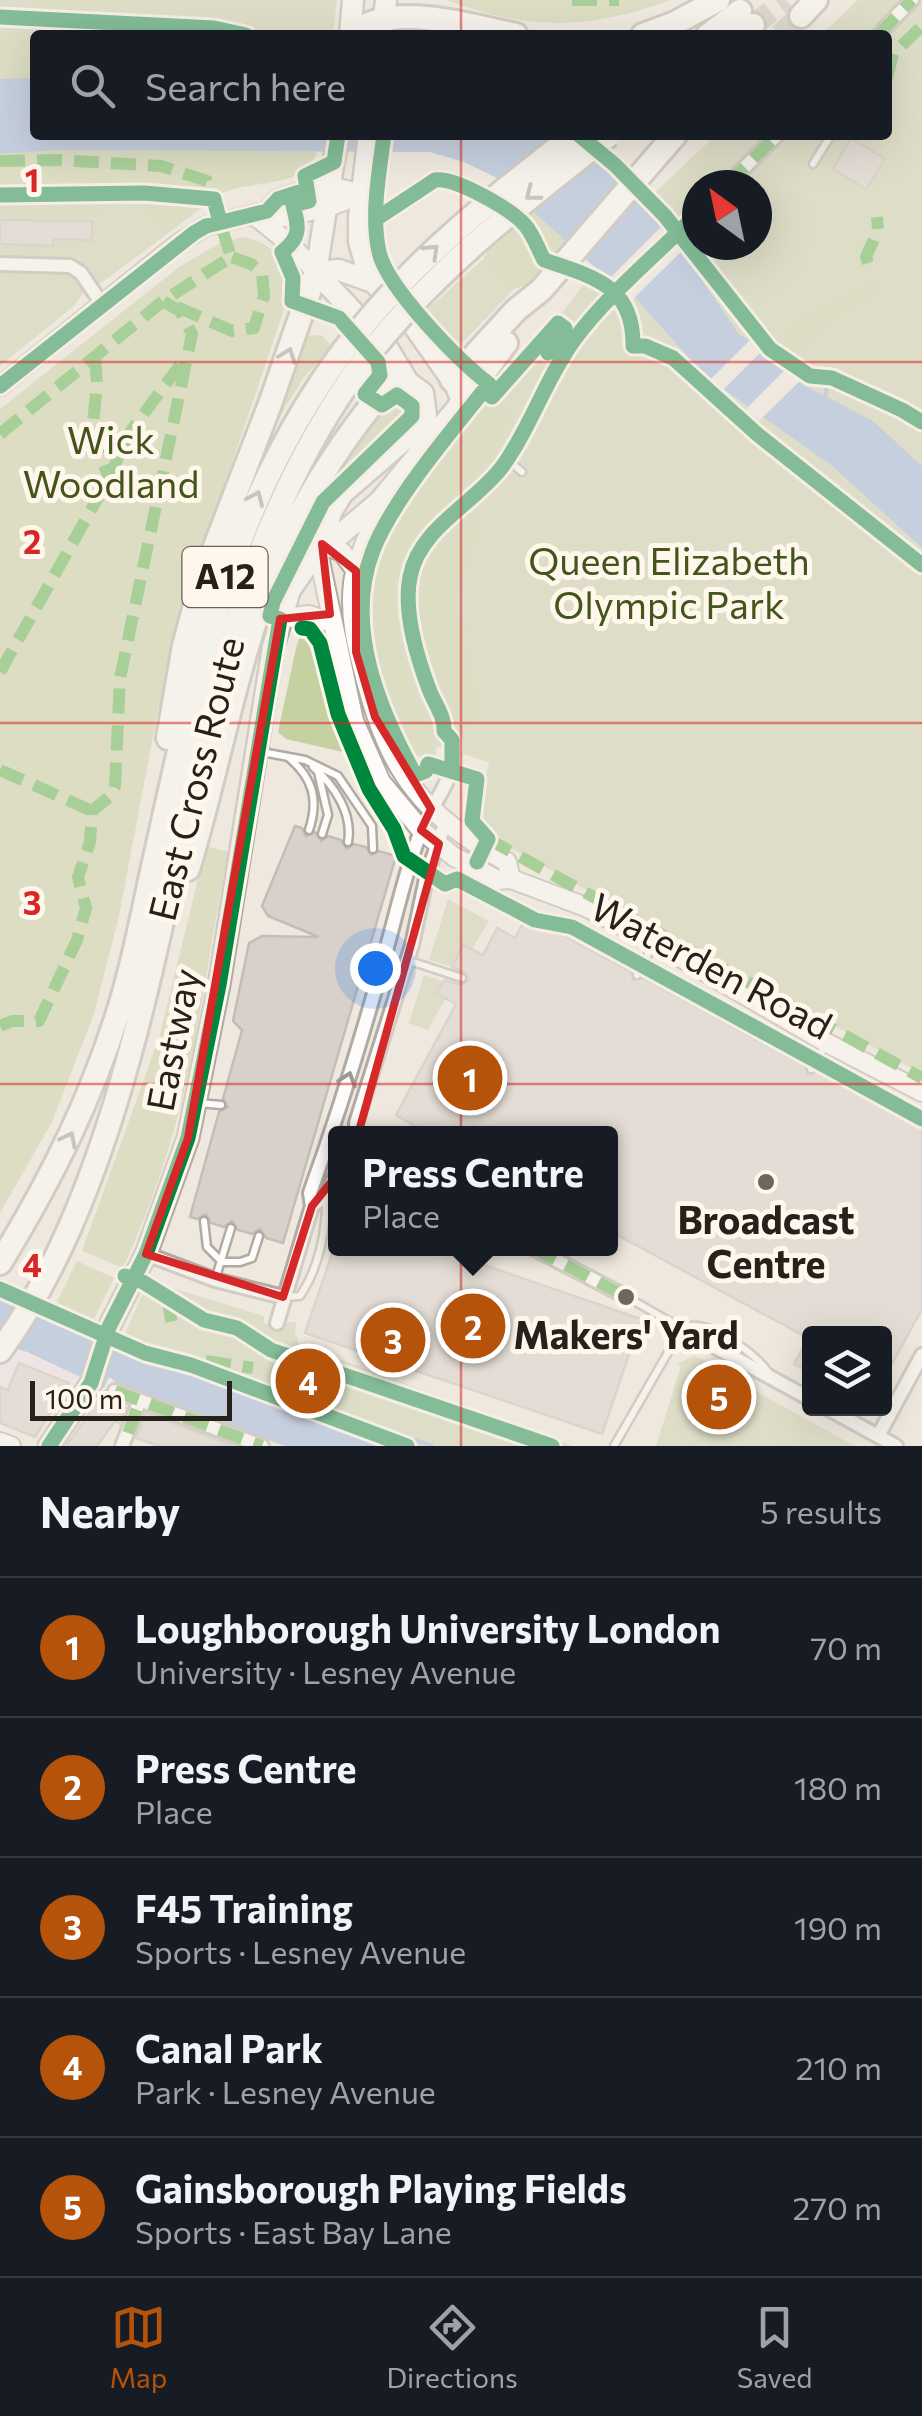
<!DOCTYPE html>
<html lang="en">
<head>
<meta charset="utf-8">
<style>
	:root { --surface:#171b24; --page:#20242c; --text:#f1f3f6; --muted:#9ea1a6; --line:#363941; --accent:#b45309 }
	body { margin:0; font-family:Commissioner,sans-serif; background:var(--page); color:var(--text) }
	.controls { position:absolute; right:30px; bottom:30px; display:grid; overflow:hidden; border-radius:10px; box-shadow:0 10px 40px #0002 }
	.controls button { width:90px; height:90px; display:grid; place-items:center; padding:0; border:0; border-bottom:2px solid var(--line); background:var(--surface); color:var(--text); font:50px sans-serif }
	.compass { position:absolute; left:682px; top:170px; width:90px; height:90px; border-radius:50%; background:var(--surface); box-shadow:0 10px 40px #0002; rotate:327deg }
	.scale { position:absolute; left:30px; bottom:25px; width:202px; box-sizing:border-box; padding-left:10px; border:5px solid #26211b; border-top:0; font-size:28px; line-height:35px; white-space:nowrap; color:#26211b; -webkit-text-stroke:8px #fff7ec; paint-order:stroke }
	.you { position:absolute; left:375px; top:968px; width:35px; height:35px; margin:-25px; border:8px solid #fff; border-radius:50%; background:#1a73e8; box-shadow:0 0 0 15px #1a73e833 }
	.badge { display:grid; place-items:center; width:65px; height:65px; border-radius:50%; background:var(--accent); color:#fff; font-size:32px; font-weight:700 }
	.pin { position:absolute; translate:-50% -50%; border:5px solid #fff; box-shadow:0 2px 10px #0006 }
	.popup { position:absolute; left:328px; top:1126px; width:290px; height:130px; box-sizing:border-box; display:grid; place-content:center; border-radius:10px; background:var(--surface); filter:drop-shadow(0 2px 8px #0005); font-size:32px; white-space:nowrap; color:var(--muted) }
	.popup b { font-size:38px; color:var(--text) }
	.popup::after { content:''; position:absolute; left:50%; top:100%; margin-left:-20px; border:20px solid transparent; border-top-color:var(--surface) }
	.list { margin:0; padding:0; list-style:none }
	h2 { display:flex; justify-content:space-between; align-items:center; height:130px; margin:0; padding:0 40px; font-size:42px }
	h2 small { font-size:32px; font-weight:400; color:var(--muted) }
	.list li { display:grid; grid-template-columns:65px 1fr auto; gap:30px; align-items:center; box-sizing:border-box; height:140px; padding:0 40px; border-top:2px solid var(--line) }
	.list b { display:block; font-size:38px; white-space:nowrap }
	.list p { margin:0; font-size:32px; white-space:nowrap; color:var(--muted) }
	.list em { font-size:32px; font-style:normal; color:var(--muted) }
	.icon { flex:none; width:55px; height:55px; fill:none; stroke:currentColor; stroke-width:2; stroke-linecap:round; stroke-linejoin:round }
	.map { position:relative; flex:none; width:922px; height:1446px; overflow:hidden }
	.search { position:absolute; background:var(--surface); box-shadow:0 10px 40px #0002; left:30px; right:30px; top:30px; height:110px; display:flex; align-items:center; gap:25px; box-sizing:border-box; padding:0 35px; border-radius:10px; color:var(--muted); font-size:38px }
	.sheet { height:830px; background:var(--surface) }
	nav { display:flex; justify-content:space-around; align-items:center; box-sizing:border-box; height:140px; border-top:2px solid var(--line); background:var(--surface); font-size:28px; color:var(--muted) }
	nav a { display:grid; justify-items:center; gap:5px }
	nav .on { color:var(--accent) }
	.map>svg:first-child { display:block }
</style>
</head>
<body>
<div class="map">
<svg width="922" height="1446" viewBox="0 0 922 1446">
	<rect width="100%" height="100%" fill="#efe8de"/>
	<path fill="#ebe1e8" d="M 0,1344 L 79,1376 L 69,1383 L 35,1437 L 0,1423 Z"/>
	<path fill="#cad3ad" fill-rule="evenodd" d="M 0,0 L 337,0 L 333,35 L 35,35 L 35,135 L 320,135 L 316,156 L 304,172 L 225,191 L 101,283 L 96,282 L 83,293 L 74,306 L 0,366 Z
		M 858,0 L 922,0 L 922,1074 L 500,842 L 493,831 L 477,818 L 489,762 L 438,746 L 428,760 L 412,751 L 398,717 L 400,654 L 390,573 L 401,510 L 518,371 L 649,198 L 716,135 L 887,135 L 887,35 L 821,35 ZM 697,185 L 757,185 L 757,245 L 697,245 Z
		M 483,259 L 514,289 L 453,352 L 424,313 Z
		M 448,899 L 489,921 L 472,949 L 463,945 L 452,967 L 429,960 Z
		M 424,975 L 442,981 L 436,993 L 446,998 L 428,1030 L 409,1023 Z
		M 150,1278 L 165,1286 L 264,1316 L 264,1324 L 296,1322 L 295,1332 L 299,1344 L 573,1446 L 399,1446 L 142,1356 L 119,1347 Z
		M 694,1356 L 709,1362 L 706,1369 L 713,1372 L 715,1369 L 855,1446 L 656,1446 L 681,1366 L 677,1364 Z"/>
	<path fill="#c6d1a2" d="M 447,0 L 670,0 C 590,30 527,31 447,0 Z
		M 0,26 L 170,35 L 35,35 L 35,78 L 0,79 Z
		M 58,150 L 317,150 C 307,188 258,180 227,191 C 206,198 185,218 167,232 L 148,207 L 95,200 L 97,213 L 0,211 L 0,154 Z
		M 533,211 L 567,242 L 533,283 L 514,289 L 483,259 L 491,246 Z
		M 242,237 C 276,243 285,260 290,292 L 182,610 L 158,710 L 119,916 L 94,1014 L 52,1122 L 0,1213 L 0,409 L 179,267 L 218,244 Z
		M 876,285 L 880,288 L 823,323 L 790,357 L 775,345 C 804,314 837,300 876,285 Z
		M 321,335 L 332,346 L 304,377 L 269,434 L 306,336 Z
		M 396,402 L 408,417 L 343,473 L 323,496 L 337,463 L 377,410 L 381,413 Z
		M 482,402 L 509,418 L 495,445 L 499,449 C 471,484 433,509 408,545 C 381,581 403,663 417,703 C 422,720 433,736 436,754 L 432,759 L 414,755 C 381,696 353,623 376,555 C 395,502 448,447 482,402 Z
		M 475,514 L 476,531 L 458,579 L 453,612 L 465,627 C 460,659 477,685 473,718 L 464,725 C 436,682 397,608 430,558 C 441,542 461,528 475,514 Z
		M 306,635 L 343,752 L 286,739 L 278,732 L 296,648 L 299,639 Z
		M 206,846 L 229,852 C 212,927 204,1004 187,1079 C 172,1145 151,1207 123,1268 L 82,1251 L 160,1035 Z
		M 77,1261 L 114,1278 L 89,1329 L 52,1312 Z"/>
	<path fill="#95b2dd" d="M 35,78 L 35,135 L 565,135 L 588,151 L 665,226 L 739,334 L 774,356 L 802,384 L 873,421 L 922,466 L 922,548 L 831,465 L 705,376 L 630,292 L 591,264 L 495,177 L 464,162 L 430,152 L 58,150 L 0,154 L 0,79 Z
		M 0,1296 L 142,1356 L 399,1446 L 285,1446 L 123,1388 L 109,1377 L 104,1388 L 27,1352 L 0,1344 Z"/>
	<path fill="#efe8de" d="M 667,221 L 686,247 L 631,301 L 607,281 Z
		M 753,337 L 767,346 L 720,393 L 707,383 Z
		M 790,365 L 803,378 L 759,421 L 745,410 Z"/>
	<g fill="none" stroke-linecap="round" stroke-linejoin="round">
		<path stroke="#95b2dd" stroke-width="4" d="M 825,398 L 827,383
			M 248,1382 L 432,1446"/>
	</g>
	<path fill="#d8d1cb" stroke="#c4bdb7" stroke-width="2.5" d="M 851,138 L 885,159 L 866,189 L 833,169 Z
		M 0,220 L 92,221 L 92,240 L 54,239 L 53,246 L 0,244 Z
		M 295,826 L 302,828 L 306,836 L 315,832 L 321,841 L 328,836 L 341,840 L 347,849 L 354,844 L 366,847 L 371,855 L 379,851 L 396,856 L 283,1243 L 266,1238 L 260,1229 L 252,1234 L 238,1230 L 232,1221 L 224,1227 L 211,1223 L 206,1214 L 197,1219 L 190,1217 L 219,1112 L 228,1107 L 223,1099 L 242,1030 L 233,1021 L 249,943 L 262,936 L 319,937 L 268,916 L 262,906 Z
		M 527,916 L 631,972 L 633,980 L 643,978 L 805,1066 L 808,1075 L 817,1072 L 922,1129 L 922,1309 L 884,1378 L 884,1334 L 810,1334 L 810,1372 L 794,1364 L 808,1338 L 610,1231 L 610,1134 L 429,1134 L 396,1115 L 456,1004 L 436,993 L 445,980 L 461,985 L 468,981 L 466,973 L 452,967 L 463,945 L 483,955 L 497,928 L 515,938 Z
		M 334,1248 L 451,1248 L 449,1253 L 641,1319 L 602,1434 L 305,1333 Z
		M 19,1363 L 69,1383 L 35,1437 L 0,1423 L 0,1387 L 8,1390 Z
		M 105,1391 L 108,1398 L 126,1407 L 120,1424 L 115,1421 L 97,1446 L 66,1446 Z
		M 146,1413 L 233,1446 L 159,1446 L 136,1438 Z"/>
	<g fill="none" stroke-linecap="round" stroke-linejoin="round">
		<path stroke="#c7c0b7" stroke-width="22" stroke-dasharray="22 11" stroke-linecap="butt" d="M 753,25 L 786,0
			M 780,35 L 801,16"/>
		<defs>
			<path id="lane" d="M 813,164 L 831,135
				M 361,212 L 388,210
				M 508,460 L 522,472
				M 262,752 L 305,760 L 338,776 L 372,826 L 373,849
				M 289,758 C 313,778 319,800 309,830
				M 313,767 C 334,785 353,813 348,842
				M 318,772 L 328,815 L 322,834
				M 407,960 L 462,978
				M 637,975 L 654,943
				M 811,1069 L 826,1045
				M 198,1103 L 221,1105
				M 204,1221 L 207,1247 L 222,1262 L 240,1262 L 252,1258 L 259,1236
				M 215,1280 L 231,1228
				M 620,1293 L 683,1329
				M 284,1297 L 300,1296 C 319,1268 327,1229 326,1196
				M 614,1446 L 670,1349 L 690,1326 C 713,1323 756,1354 769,1373"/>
			<path id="street" d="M 878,35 L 912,0
				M 727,185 L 777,135
				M 0,264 L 70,266 L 81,273 L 102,304
				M 356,1134 L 356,1123 L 412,945 L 427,874 L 445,824
				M 312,1206 L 326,1195 L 336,1175
				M 533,1248 L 619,1293
				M 146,1254 L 215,1280 L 283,1297
				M 277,1323 L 312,1206 L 310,1193 C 337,1118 361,1041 382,965 C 395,921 404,874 421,831 C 433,798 460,778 452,740 L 444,731 C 445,716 434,703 429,689 C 417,657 403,611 410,577 C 419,528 474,504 502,467 C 531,427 545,380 574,340 C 608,294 656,255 697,214
				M 684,1330 L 810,1399
				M 115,1391 L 262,1446
				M 827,1408 L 896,1446
				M 878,1436 L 922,1355
				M 122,1446 L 140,1400"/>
			<path id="secondary" d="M 267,211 L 284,217 L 328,207 L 362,194
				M 254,215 L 291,245 L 316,272
				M 0,386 L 179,243 L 206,226 L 267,211 L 278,199 L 306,190 L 330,186 L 362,194
				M 379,502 C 373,530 357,554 353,583 C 349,618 357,647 366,681 C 390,773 423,816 507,862 L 511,879
				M 322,544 L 342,552 L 356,571
				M 318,552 L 354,721 L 381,782 L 421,830 L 453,856 L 497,880 L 511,879 L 586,907 L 654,942 L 827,1043 L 922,1092
				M 280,619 L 309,615 L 332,623
				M 0,1442 L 11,1446"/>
			<path id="primary" d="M 350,35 L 353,0
				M 382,35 L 386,0
				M 316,272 L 338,135
				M 316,272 L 339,270 L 373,282
				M 322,544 L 335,539 L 379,502 L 462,402 L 456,386 L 409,319 L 373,282 L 367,269 L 359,242 L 359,217 L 369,135
				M 49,1446 L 91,1383 L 109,1327 L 146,1254 L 188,1138 L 219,985 L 273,647 L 290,590 L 322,544 L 331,512 L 343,493 L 417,429 L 426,415 L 423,393 L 408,382 L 388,349 L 316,272"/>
			<path id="highway" d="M 801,16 L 816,0
				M 351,35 C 389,0 466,25 516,35
				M 643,35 L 675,23 L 718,0
				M 708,35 L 740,11
				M 741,35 L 753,25
				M 452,380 L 516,310 L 541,290 L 675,135
				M 462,402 L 506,343
				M 168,738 L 184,646 L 201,583 L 270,404 L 316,272
				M 188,869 C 215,781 232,684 263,598 C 293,513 341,438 400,371
				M 0,1263 C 52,1178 95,1092 123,996 C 135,955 143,913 152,871 C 194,685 226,507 344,350
				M 0,1351 C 55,1276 90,1186 117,1098 C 193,848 203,580 362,363"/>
		</defs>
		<use href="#lane" stroke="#b0aaa3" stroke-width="11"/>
		<use href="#street" stroke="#b0aaa3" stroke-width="18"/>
		<use href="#secondary" stroke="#b0aaa3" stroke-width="22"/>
		<use href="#primary" stroke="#b0aaa3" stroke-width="25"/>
		<use href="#highway" stroke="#b0aaa3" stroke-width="28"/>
		<use href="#lane" stroke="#fdfcfa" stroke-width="6"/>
		<use href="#street" stroke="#fdfcfa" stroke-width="12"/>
		<use href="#secondary" stroke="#fdfcfa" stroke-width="18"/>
		<use href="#primary" stroke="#fdfcfa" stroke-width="20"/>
		<use href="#highway" stroke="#fdfcfa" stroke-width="22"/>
		<defs>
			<path id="highway-bridge" d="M 344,350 C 408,264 490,200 574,135
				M 362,363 C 432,272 519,205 609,135"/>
		</defs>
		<use href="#highway-bridge" stroke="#b0aaa3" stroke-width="28" stroke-linecap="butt"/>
		<use href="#highway-bridge" stroke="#fdfcfa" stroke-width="22"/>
		<path stroke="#56b145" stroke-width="12" stroke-dasharray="25 12" stroke-linecap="butt" d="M 572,0 L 619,0
			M 878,35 L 912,0
			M 887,78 L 893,54 L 922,26
			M 0,161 L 58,160 L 161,166 L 207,181 L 214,199
			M 727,185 L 777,135
			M 868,263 L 866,257 L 878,230 L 877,217
			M 177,307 L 232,331 L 254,328 L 264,296 L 262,273 L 251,264 L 231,257
			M 95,357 L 97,384 L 92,433 L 109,478
			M 0,434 L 163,301 L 231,257 L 220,222
			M 0,672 L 109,478 L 128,435 L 180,365
			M 0,770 L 92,811
			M 488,839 L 922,1078
			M 0,1026 L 12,1021 L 39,1021 L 77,940 L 86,908 L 78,877 L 90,842 L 92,811 L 109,797 L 115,787 L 120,678 L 192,334 L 180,311 L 163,301
			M 533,1248 L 619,1293
			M 167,1297 L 173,1330
			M 206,1361 L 253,1368
			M 115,1391 L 262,1446
			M 128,1433 L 140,1400"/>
		<defs>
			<path id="cycleway" d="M 0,17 L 214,28 L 246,35
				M 338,135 L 334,162 L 305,176 L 309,201 L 293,205 C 299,228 301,237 282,252 L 293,278 L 292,301 L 339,318 L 378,362 L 380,375 L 365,394 L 382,405 L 397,395 L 412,406
				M 384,135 C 379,173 371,215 379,252 C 387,288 459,361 489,384 C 453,429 391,501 372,553 C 345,626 378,707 413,771 L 418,774 L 426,771 L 428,764 L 477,779 L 472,821 L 488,839 L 477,862
				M 579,135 L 615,165 L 665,216 L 770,349 L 810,376 L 832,378 L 902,410 L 922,422
				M 0,195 L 144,193 L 214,199 L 220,222
				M 376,219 L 435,180 C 455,177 511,209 525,225 C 533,234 538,249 544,260 C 593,277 634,285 633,346 L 645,346 L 673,358 L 757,434 L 922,565
				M 0,386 L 194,233 L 206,226 L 267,211 L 278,199 L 306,190
				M 484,391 L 492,397 L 558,323 L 565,328 L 548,353
				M 302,628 L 310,629 L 320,643 L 338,714 L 369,789 L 394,829 L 404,856 L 445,884 L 457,879 L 535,920 L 572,927 L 922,1119
				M 452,771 L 452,740 L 444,731 C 445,716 434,703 429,689 C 417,657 403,611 410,577 C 419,528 474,504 502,467 C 531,427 545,380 574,340 C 608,294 656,255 697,214
				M 125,1276 L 143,1282 L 204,1320 L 237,1328 L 271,1350 L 552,1446
				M 0,1289 L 145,1353 L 191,1365 L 407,1446
				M 49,1446 L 91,1383 L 109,1327 L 146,1254 L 188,1138 L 219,985 L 280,619 L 270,616 L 273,602 L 323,502 L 412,416 L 412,406"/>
		</defs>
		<use href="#cycleway" stroke="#fff7ec" stroke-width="21"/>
		<use href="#cycleway" stroke="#00873e" stroke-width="15"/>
	</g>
	<defs><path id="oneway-chevron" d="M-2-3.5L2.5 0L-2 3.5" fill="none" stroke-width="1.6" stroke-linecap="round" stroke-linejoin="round" transform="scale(2.5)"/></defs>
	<g stroke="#9c9996">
		<use href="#oneway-chevron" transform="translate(532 194) rotate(142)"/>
		<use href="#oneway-chevron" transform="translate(432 251) rotate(-44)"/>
		<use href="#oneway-chevron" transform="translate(288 355) rotate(-70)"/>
		<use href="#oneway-chevron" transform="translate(256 498) rotate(-66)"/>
		<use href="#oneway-chevron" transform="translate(348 1079) rotate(-72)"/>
		<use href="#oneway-chevron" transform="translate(69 1139) rotate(-63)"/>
	</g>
	<path d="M0 0H922V1446H0ZM 322,544 L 356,571 L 356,652 L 375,717 L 431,809 L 421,830 L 439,844 L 352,1156 L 312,1206 L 283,1297 L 146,1254 L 188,1138 L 280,619 L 330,614 Z" fill="#efe8de" fill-opacity=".55" fill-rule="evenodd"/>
	<path fill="none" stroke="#d62828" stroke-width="8" stroke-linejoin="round" d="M 322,544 L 356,571 L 356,652 L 375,717 L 431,809 L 421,830 L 439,844 L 352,1156 L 312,1206 L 283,1297 L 146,1254 L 188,1138 L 280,619 L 330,614 Z"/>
	<path fill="none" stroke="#d62828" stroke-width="2.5" stroke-opacity="0.55" d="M 461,0 L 461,35M 461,135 L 461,1446M 0,362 L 922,362M 0,723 L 922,723M 0,1084 L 922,1084"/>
	<g fill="#6c675f" stroke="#fff7ec" stroke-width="4">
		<circle cx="766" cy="1182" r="10"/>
		<circle cx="626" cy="1297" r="10"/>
	</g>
	<g text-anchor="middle" stroke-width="10" stroke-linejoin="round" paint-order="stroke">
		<rect fill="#fff7ec" stroke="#67615a" stroke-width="2.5" x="182.5" y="547" width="85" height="60" rx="8"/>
		<g font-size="35" font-weight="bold" fill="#26211b">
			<text x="225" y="589">A12</text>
		</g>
		<g font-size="38" fill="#43541c" stroke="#fff7ec">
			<text x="111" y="454">Wick<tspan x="111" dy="44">Woodland</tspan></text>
			<text x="669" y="575">Queen Elizabeth<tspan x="669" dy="44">Olympic Park</tspan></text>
		</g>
		<g font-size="38" fill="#26211b" stroke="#fff7ec">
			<text transform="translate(197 779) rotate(-76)" y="13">East Cross Route</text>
			<text transform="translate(711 967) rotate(28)" y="13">Waterden Road</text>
			<text transform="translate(174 1040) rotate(-79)" y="13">Eastway</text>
		</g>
		<g font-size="38" font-weight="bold" fill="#26211b" stroke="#fff7ec">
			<text x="766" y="1234">Broadcast<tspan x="766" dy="44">Centre</tspan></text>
			<text x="626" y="1349">Makers' Yard</text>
		</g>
	</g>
	<g font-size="32" text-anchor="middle" font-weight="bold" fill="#d62828" stroke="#fff7ec" stroke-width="10" stroke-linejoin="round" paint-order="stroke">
		<text x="32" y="192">1</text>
		<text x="32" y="554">2</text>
		<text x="32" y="915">3</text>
		<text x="32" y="1277">4</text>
	</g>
</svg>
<div class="controls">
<button><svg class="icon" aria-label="layers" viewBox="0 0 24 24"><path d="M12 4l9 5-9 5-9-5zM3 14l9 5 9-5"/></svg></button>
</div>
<svg class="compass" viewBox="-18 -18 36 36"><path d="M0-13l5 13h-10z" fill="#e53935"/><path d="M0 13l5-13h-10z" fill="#9ea1a6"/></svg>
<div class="scale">100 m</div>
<div class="you"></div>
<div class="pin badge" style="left:470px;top:1078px">1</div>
<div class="pin badge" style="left:473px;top:1326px">2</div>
<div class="popup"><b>Press Centre</b>Place</div>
<div class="pin badge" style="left:393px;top:1340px">3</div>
<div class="pin badge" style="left:308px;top:1381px">4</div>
<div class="pin badge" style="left:719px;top:1397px">5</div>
<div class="search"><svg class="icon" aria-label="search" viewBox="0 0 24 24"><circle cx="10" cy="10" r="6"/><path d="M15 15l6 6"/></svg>Search here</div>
</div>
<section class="sheet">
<h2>Nearby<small>5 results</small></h2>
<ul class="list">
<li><span class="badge">1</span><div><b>Loughborough University London</b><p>University · Lesney Avenue</p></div><em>70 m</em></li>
<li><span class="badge">2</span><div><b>Press Centre</b><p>Place</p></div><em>180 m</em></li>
<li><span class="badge">3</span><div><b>F45 Training</b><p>Sports · Lesney Avenue</p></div><em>190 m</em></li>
<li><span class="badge">4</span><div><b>Canal Park</b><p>Park · Lesney Avenue</p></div><em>210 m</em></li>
<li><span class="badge">5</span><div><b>Gainsborough Playing Fields</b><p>Sports · East Bay Lane</p></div><em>270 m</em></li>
</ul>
</section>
<nav>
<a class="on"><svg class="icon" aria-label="map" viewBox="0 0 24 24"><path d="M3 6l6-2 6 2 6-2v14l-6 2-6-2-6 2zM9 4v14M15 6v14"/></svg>Map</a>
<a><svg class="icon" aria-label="directions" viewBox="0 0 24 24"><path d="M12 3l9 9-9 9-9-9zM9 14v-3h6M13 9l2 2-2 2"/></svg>Directions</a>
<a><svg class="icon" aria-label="saved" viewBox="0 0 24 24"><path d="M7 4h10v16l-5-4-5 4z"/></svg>Saved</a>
</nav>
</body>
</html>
